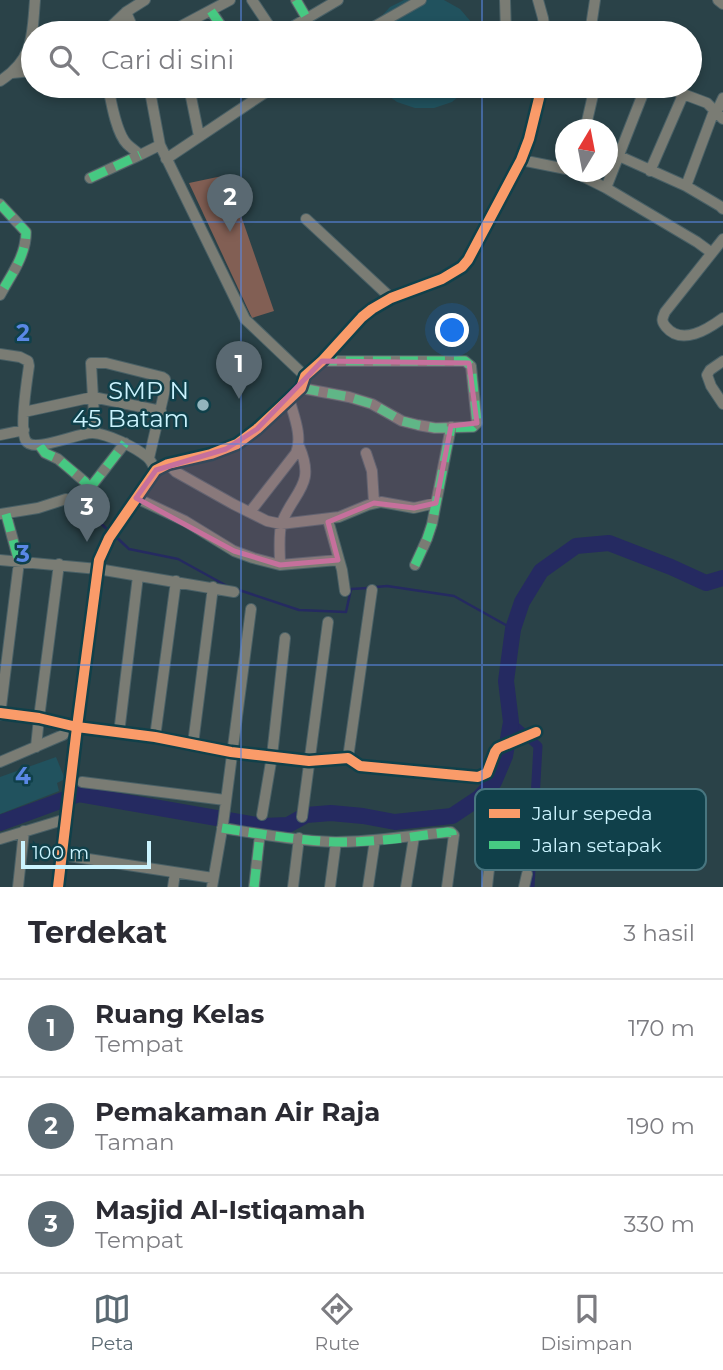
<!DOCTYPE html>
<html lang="id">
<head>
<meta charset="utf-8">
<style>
	:root { --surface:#fff; --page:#f7f7f7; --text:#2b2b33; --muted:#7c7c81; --line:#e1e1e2; --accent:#5a6972 }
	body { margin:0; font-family:Montserrat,sans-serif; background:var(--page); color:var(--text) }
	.compass { position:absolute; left:555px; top:119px; width:63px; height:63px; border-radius:50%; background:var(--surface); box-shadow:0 4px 10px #0003; rotate:10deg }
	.scale { position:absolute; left:21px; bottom:18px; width:130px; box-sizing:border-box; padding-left:7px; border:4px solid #cbf3fe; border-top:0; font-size:19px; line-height:24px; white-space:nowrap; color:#cbf3fe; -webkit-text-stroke:5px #10404a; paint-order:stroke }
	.you { position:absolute; left:453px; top:331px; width:24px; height:24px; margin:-18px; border:5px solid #fff; border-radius:50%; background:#1a73e8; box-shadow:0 0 0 10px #1a73e833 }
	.badge { display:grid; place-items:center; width:46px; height:46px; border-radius:50%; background:var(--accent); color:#fff; font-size:23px; font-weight:700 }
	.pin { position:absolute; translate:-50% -58px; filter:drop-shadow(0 2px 4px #0008) }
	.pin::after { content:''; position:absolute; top:37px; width:24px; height:21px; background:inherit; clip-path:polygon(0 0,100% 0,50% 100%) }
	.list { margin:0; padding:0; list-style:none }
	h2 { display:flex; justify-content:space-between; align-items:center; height:91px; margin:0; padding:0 28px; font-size:30px }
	h2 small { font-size:23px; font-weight:400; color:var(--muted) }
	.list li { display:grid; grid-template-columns:46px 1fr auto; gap:21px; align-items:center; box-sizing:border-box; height:98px; padding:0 28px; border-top:2px solid var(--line) }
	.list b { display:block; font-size:26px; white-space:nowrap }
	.list p { margin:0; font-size:23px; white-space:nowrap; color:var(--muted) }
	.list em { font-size:23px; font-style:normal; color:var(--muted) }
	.icon { flex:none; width:38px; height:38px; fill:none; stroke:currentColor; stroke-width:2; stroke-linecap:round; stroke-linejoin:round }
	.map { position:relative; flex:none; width:723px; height:887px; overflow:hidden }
	.search { position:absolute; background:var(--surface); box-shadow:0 4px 10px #0003; left:21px; right:21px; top:21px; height:77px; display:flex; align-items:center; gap:18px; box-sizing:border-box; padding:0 24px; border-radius:38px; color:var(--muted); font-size:26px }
	.sheet { height:385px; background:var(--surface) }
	nav { display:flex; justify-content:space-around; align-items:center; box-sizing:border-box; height:98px; border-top:2px solid var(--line); background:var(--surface); font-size:19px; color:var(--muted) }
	nav a { display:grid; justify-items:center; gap:4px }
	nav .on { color:var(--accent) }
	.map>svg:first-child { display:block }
</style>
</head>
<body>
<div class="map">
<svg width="723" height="887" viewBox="0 0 723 887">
	<rect width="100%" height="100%" fill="#2a4248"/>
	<path fill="#21525e" d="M 404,0 L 444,0 L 460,9 L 472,23 L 476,33 L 371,33 L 377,21 L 390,7 Z
		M 379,86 L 469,86 L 466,90 L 452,102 L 434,108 L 415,108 L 397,102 L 382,91 Z
		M 56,757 L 65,779 L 57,783 L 59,791 L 0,814 L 0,777 Z"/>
	<path fill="#825f54" d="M 227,175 L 274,311 L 252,318 L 189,183 Z"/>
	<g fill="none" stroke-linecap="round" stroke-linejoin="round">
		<path stroke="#252a61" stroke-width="2.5" d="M 93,516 L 109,531
			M 114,535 L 129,549 L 178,559 L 227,586
			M 376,587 L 387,586 L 454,596 L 513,629
			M 236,589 L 299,610 L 346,612 L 351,589 L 369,588"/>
		<path stroke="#252a61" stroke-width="9" d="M 511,722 L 538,746 L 530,887"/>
		<path stroke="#252a61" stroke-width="16" d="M 0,823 L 79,794 L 263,826 L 288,825 L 306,815 L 331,813 L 363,816 L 395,822 L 452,816 L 479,798 L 494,782 L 505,756 L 511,722 L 506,681 L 513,629 L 522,602 L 541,571 L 576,546 L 609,543 L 671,567 L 706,583 L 723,578"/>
		<defs>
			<path id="minor" d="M 252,0 L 274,33
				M 296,0 L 306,17
				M 505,0 L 506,33
				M 538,0 L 543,18 L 545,33
				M 718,0 L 723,4
				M 211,11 L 226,33
				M 126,12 L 135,33
				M 104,33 L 126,12 L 145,0
				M 168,33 L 230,0
				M 282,33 L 338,0
				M 363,33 L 421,0
				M 590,33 L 595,0
				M 12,73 L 33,71
				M 0,81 C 34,59 32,36 35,0
				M 108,86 C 111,101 116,133 127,144 C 131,148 136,151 140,155 L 160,145
				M 149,86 L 160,145 L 245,319 L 305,376
				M 197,86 L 192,89 L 191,97 L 199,136
				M 662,86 L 707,103 L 723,119
				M 716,113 L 723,98
				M 585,130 L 595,86
				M 619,156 L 686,186 L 720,206 L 723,209
				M 166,159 L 275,86
				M 521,160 L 566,169
				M 650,171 L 683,95
				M 574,172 L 606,188 L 697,242 L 712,253
				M 90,178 L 140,155
				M 686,186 L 714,111
				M 606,188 L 646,86
				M 0,204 L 26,232 C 26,256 11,275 0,295
				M 306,219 L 391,298
				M 723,239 L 665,312 C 662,319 661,321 666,327 C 682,346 708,329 723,318
				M 0,354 L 20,357 L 28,361 L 29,366 C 27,380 19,431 26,441 C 34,454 79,432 93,433 C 108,434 135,447 147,457 C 151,460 153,466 156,470
				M 723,361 L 710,370 L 707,375 L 711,386 L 723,404
				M 301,388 L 349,397 L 372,404 L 402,421 L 418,425 L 435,428 L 473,427 L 477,423 L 471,366 L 465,361 L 322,361
				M 24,412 L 93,397 L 161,411
				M 95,433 L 91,363 L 106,363 L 162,377 L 165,379 L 166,385 L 149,458
				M 0,435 L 24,430
				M 40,446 L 45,453 L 58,459 L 84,481 L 90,488 L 97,506
				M 366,453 L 372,471 L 374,503
				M 168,464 L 176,472 L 233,504 L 267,521 L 281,524 L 339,517 L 368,505 L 381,502 L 414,508 L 436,503
				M 90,488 L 125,443
				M 136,498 L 185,521 L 234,551 L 253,558 L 280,565 L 338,560
				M 250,512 L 296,453 C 303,436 293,414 289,398
				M 1,514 L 38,508 L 66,499
				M 328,520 L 342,570 L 345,591
				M 0,560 L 98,569 L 234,592
				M 280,565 C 280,554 278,532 282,522 C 295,490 316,485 299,446
				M 415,565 L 427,539 L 432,524 L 451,427
				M 0,713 L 39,718 L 77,727 L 155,737 L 231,752 L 309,761 L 348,758 L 360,766 L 478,777 L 487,773 L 495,752 L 498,748 L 536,732
				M 0,715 L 19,562 L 6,514
				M 119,733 L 138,576
				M 155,737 L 176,581
				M 193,744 L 213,587
				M 36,747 L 39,718 L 59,564
				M 348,758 L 372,590
				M 0,762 L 63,735 L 70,725
				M 82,782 L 225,800
				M 262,815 L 272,756 L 285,638
				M 302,817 L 328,622
				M 222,828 C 260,834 298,841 336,842 C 375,842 413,835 451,832 L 454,835 L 447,887
				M 0,839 L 66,819
				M 62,855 L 213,878
				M 18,887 L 24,831
				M 58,887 L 77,727 L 99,560 L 109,538 L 156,470 L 168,464 L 211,454 L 237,444 L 257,429 L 301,388 L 305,376 L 322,361 L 362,317 L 372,309 L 391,298 L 442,279 L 462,267 L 468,260 L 521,160 L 529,139 L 542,86
				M 173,887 L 175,873
				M 212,887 L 223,824 L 251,609
				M 254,887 L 260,834
				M 293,887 L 299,838
				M 330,887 L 336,842
				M 368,887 L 375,840
				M 406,887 L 414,837
				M 487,887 L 493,833
				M 524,887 L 527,874"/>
		</defs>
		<use href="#minor" stroke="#496066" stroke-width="12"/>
		<use href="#minor" stroke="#7a7c74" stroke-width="10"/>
		<path stroke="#46c982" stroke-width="9" stroke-dasharray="18 9" stroke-linecap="butt" d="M 296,0 L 306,17
			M 211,11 L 226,33
			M 181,28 L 183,33
			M 90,178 L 140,155
			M 0,204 L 26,232 C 26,256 11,275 0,295
			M 301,388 L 349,397 L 372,404 L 402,421 L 418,425 L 435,428 L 473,427 L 477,423 L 471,366 L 465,361 L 322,361
			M 40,446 L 45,453 L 58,459 L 84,481 L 90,488 L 97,506
			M 90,488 L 125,443
			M 6,514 L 19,562
			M 415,565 L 427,539 L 432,524 L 451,427
			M 222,828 C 259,834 297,840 335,842 C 372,843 411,837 448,832 L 452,833 L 453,839
			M 254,887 L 260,834"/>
		<defs>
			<path id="cycleway" d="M 0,713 L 39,718 L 77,727 L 155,737 L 231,752 L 309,761 L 348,758 L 360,766 L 478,777 L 487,773 L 495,752 L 498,748 L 536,732
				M 58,887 L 77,727 L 99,560 L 109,538 L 156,470 L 168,464 L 211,454 L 237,444 L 257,429 L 301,388 L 305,376 L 322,361 L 362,317 L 372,309 L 391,298 L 442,279 L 462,267 L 468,260 L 521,160 L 529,139 L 542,86"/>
		</defs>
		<use href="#cycleway" stroke="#10404a" stroke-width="15"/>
		<use href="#cycleway" stroke="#fa9b69" stroke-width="10"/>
	</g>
	<path fill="#c6709c" fill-opacity="0.2" stroke="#c6709c" stroke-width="5" stroke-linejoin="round" d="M 322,361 L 469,363 L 477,423 L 451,426 L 436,503 L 414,508 L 374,503 L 328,522 L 338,560 L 280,565 L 234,551 L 136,498 L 156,470 L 226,449 L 257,429 Z"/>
	<path fill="none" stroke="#5a88e5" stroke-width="2" stroke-opacity="0.55" d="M 241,0 L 241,33M 482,0 L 482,33M 241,86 L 241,887M 482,86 L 482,887M 0,222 L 723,222M 0,444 L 723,444M 0,665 L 723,665"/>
	<circle fill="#93b5be" stroke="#10404a" stroke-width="2.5" cx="203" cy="405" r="7"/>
	<g text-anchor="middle" stroke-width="5" stroke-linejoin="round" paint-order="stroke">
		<g font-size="24" fill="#cbf3fe" stroke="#10404a" text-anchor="end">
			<text x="189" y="399">SMP N<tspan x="189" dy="28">45 Batam</tspan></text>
		</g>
	</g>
	<rect x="475" y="789" width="231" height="81" rx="10" fill="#10404a" stroke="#487680" stroke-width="2"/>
	<rect x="489" y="809" width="31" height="9" fill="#fa9b69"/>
	<rect x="489" y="841" width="31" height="8" fill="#46c982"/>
	<g font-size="19" fill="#cbf3fe">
		<text x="532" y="820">Jalur sepeda</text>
		<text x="532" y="852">Jalan setapak</text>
	</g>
	<g font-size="23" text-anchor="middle" font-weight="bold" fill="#5a88e5" stroke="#10404a" stroke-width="5" stroke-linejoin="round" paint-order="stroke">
		<text x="23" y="341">2</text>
		<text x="23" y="562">3</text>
		<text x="23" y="784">4</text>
	</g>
</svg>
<svg class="compass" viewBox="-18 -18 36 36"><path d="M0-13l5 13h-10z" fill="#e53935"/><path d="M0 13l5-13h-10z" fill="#7c7c81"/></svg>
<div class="scale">100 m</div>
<div class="you"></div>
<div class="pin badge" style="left:239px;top:399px">1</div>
<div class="pin badge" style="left:230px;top:232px">2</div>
<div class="pin badge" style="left:87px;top:542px">3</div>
<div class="search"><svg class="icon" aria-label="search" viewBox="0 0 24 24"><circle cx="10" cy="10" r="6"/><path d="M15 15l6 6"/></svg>Cari di sini</div>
</div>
<section class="sheet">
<h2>Terdekat<small>3 hasil</small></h2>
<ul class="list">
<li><span class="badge">1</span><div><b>Ruang Kelas</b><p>Tempat</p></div><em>170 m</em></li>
<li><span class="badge">2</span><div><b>Pemakaman Air Raja</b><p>Taman</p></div><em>190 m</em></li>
<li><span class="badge">3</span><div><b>Masjid Al-Istiqamah</b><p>Tempat</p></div><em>330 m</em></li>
</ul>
</section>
<nav>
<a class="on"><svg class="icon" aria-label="map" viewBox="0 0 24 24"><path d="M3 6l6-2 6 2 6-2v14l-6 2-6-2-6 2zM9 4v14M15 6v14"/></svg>Peta</a>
<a><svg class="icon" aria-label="directions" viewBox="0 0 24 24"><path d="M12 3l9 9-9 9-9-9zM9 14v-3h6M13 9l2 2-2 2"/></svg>Rute</a>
<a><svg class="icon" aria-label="saved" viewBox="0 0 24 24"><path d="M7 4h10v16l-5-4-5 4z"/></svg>Disimpan</a>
</nav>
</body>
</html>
